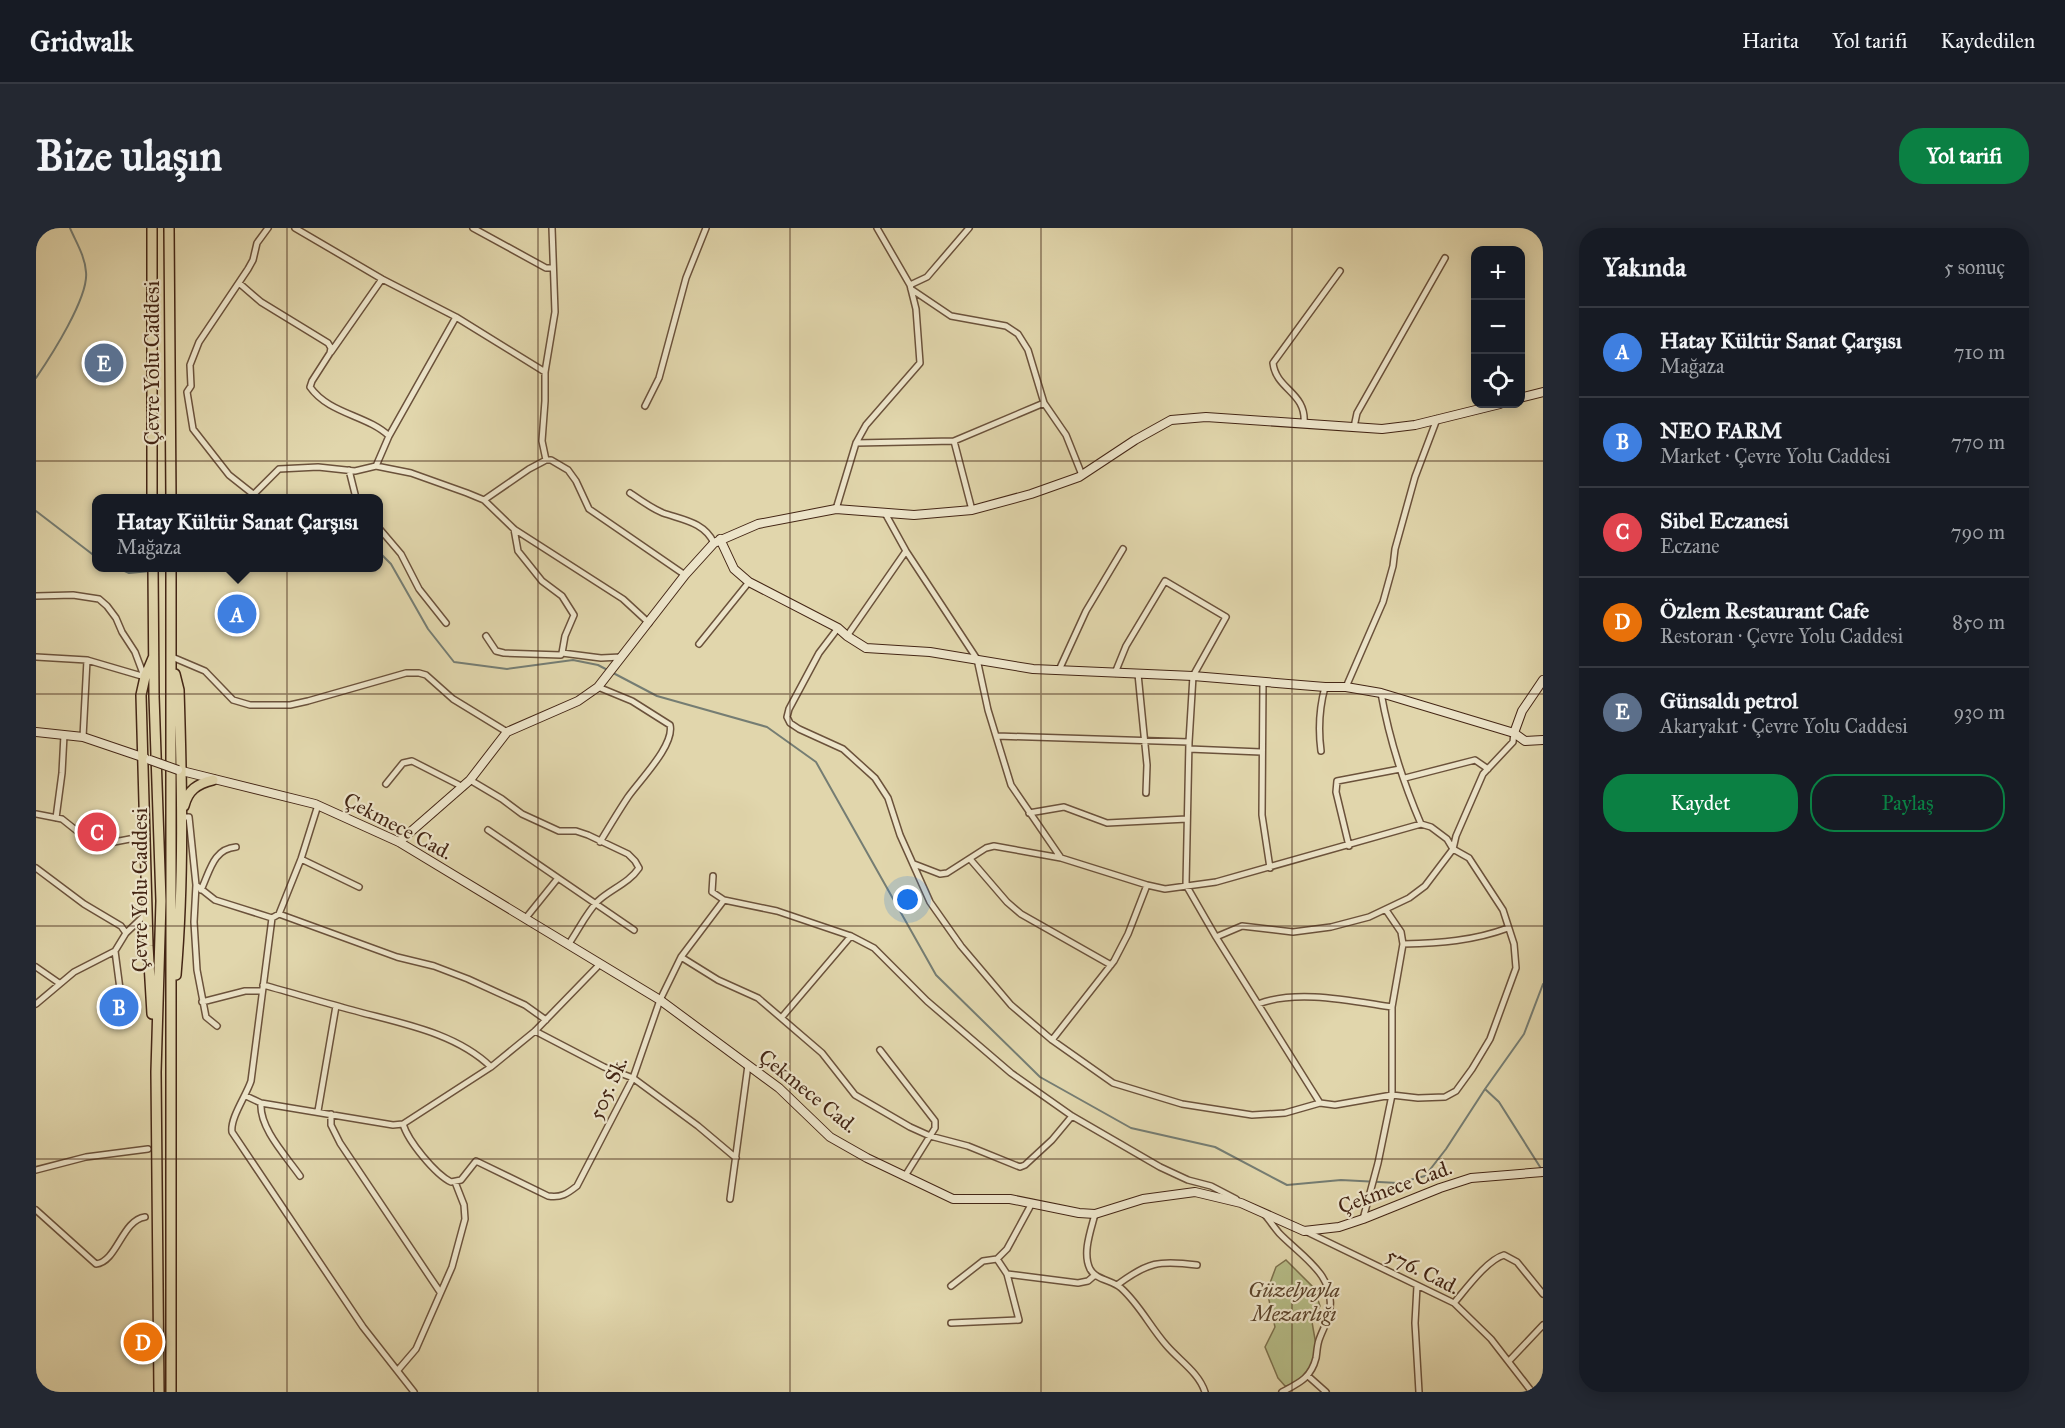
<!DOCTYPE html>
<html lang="tr">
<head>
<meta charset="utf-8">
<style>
	:root { --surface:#171b24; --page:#242831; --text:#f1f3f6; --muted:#9ea1a6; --line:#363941; --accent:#0b8043 }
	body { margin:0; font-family:"IM FELL Great Primer",serif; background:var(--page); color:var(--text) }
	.controls { position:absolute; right:18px; top:18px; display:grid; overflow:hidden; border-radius:12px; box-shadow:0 3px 15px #0003 }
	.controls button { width:54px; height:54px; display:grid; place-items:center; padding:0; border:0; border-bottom:2px solid var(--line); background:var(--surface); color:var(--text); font:30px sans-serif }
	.you { position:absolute; left:872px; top:672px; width:21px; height:21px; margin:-15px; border:4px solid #fff; border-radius:50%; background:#1a73e8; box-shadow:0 0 0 9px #1a73e833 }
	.badge { display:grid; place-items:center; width:39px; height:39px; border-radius:50%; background:var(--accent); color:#fff; font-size:20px; font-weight:700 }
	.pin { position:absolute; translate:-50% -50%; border:3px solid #fff; box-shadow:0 2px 6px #0006 }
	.popup { position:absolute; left:56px; top:266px; width:291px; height:78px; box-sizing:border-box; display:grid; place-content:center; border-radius:12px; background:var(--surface); filter:drop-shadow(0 2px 4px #0005); font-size:20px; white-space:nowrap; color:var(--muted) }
	.popup b { font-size:22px; color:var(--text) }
	.popup::after { content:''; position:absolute; left:50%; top:100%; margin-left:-12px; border:12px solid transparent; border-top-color:var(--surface) }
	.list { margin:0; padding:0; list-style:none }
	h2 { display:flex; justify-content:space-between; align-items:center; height:78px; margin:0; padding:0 24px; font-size:26px }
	h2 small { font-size:20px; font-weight:400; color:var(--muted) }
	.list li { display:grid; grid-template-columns:39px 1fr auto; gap:18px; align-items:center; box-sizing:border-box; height:90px; padding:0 24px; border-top:2px solid var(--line) }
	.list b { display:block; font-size:22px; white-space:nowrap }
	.list p { margin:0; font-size:20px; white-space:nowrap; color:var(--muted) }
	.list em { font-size:20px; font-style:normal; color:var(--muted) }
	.actions { display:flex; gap:12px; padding:18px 24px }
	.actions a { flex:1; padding:14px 0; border:2px solid var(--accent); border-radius:24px; text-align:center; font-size:21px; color:var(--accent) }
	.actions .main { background:var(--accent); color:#fff }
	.icon { flex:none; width:33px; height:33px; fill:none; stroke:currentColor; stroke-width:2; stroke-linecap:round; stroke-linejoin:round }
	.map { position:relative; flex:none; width:1507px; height:1164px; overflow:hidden; border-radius:24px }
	header { display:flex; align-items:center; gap:36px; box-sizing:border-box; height:84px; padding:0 30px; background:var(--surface); border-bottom:2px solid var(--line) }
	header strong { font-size:28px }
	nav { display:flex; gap:33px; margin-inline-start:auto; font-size:21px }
	.intro { display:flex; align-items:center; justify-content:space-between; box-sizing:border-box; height:144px; padding:0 36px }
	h1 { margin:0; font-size:42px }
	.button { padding:15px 27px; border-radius:24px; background:var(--accent); color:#fff; font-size:21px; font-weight:700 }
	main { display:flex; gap:36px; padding:0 36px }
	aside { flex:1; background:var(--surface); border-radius:24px; box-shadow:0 3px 15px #0003 }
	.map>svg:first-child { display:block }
</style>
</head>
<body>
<header>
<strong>Gridwalk</strong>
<nav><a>Harita</a><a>Yol tarifi</a><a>Kaydedilen</a></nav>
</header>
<div class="intro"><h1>Bize ulaşın</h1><a class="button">Yol tarifi</a></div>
<main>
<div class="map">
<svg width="1507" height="1164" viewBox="0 0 1507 1164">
	<rect width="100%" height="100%" fill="#e1d6ac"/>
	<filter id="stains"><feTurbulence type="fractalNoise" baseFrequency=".00333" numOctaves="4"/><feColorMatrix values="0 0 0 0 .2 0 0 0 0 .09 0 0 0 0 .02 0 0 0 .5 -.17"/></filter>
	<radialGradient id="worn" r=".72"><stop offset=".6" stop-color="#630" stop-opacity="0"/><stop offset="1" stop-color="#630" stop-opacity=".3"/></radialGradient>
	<path fill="#b6bd88" stroke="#7d724e" stroke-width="1.5" d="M 1250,1032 L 1278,1060 L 1284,1078 L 1276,1094 L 1280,1117 L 1274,1147 L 1262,1156 L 1249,1158 L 1242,1150 L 1229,1119 L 1239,1099 L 1231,1063 L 1240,1039 Z"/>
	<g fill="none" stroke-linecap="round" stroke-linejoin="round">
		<path stroke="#757d73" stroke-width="2" d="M 0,150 C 15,128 53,69 50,44 C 49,28 40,14 34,0
			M 0,283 L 60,329
			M 342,323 L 355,336 L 392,401 L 418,434 L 471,441 L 537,432 L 562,437 L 621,468 L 731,499 L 780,534 L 900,747 L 1004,849 L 1095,900 L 1179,919 L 1251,957 L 1305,952 L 1362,955 L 1389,948 L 1410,921 L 1449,861 L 1488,806 L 1507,756
			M 82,340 L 93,345 L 114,343
			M 137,342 L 155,340
			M 119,343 L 132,342
			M 1449,861 L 1463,874 L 1506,942"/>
		<defs>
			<path id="street" d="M 259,0 L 346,51 L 420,89 L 509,144
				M 437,0 L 510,40 L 517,40
				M 203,55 L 225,74 L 292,115 L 295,120 L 294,125 L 276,153 L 274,159 C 293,186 331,187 353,208 L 340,238
				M 874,57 L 891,49 L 933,0
				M 875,61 L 915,88 L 970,98 L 982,106 L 992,122 L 1008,175 L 1030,207 L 1046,247
				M 295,124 L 346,51
				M 609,178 L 623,150 L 650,50 L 670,0
				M 1268,196 C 1271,164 1240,162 1237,135 L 1304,43
				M 1318,199 L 1321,185 L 1409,30
				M 353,208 L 420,89
				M 918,213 L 936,282
				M 820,215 L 918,213 L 1008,175
				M 510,232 L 506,213 L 509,173 L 509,144 L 519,84 L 516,0
				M 313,242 L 320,270
				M 594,265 C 604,272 615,280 627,285 C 647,292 668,294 678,315
				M 217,266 L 193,247 L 157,201 L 151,164 L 155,158 L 154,137 L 163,114 L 212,41 L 217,32 L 221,15 L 232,0
				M 214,270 L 243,241 L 282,239 L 319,243 L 340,238 L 375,245 L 431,265 L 448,272 L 478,301 L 587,371 L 613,395
				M 448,272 L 493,241 L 510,232 L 515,232 L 532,242 L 540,253 L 553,281 L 649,347
				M 800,281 L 820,215 L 830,197 L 884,135 L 880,81 L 874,57 L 841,0
				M 849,285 L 870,323 L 941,431 L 952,482 L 975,557 L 1025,630 L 1111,657 L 1129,661 L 1180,654 L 1385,596
				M 342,299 L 365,326 L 383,361 L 410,395
				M 478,301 L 482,323 L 506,353 L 526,368 L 538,387 L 529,408 L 526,425
				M 0,368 L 37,367 L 63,371 L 71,378 L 80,390 L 86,404 L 99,424 L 108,448
				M 802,400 L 783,425 L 753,481 L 751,489 L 754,495 L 763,501 L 807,521 L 839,550 L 852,570 L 864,607 L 894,674 L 925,718 L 975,777 L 1016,812 L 1077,855 L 1146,876 L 1216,887 L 1249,885 L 1284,875 L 1299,877 L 1356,867 L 1382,870 L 1409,869 L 1420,863 L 1436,841 L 1454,811 L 1480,740 L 1478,716 L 1467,682 L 1433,630 L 1417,621 L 1411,611 L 1395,599 L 1385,596 C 1367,554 1353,510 1345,465
				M 450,408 L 460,423 L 468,425 L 525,427 L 526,425 L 565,430 L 585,429
				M 811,408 L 870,323
				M 663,416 L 713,354
				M 0,429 L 51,432 L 47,509
				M 136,429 L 169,443 L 197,472 L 214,477 L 254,477 L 272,473 L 370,445 L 383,445 L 390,447 L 417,471 L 471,504
				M 51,432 L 109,449
				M 1023,442 L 1050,383 L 1087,321
				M 1079,445 L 1090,418 L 1129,353 L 1190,389 L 1157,448 L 1153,514 L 1150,657 L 1180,709 L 1206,698 L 1257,704 L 1295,699 L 1333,689 L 1373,670 L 1389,658 L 1417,621 L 1420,608 L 1447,546 L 1477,514 L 1478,505
				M 1102,446 L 1111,537 L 1110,565
				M 1227,454 L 1226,587 L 1234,640
				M 562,459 L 596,473 L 634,497 C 639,517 603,553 592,569 C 582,584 573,599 564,614
				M 1310,459 L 1347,374 L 1357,338 L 1359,321 L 1379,249 L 1401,191
				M 961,508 L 1153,514
				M 1153,521 L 1225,524
				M 1285,523 C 1282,500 1283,481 1289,459
				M 1369,550 L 1439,532 L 1452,541
				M 434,552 L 466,571 L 486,586 L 523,603 L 540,603 L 552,607 L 592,626 L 599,633 L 603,640 C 593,655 575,661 562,673 C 550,685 542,703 532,717
				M 350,556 L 367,535 L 376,533 L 427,559
				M 993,585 L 1028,579 L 1071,595 L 1151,591
				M 0,586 L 26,591 L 46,607 L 73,615 L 99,610 L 109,615
				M 146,589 L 153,589 L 160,657 L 179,672 L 236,690 L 243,686 L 361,729 L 398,738 L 432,751 L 489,777 L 510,792
				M 20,590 L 26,545 L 28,507
				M 452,602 L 598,702
				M 1313,618 L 1300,564 L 1301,553 L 1364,541
				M 265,631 L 323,659
				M 934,631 L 971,674 L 985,686 L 1075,737
				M 878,636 L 904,646 L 911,645 L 950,620 L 958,618 L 1025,630
				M 0,640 L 48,676 L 85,698 L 90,705
				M 677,648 L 676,664 L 688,672 L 741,683 L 815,708 L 838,720 L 891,773 L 975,845 L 1036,888 L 1124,939 L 1152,952 L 1175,958 L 1200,971
				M 160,657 L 158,694 L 161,742 L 170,789 L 181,798
				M 165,662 C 174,643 177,621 200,619
				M 243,686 L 265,631 L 282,577
				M 236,690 L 215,853 C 210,868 194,890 196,904 L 327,1099 L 378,1164
				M 489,691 L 522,650
				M 1180,709 L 1284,875
				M 1367,716 C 1404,715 1437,713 1472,700
				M 79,723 L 84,761
				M 645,729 L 682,752 L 722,770 L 786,825 L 819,867 L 874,899 L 894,908 L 932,918 L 984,939 L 989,937 L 1016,912 L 1036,888
				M 0,739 L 23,755
				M 227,757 C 257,765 286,774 316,782 C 363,795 419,804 455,839
				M 166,774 L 209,763 L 226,763
				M 0,776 L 38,744 L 79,723 L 90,705 L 111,685
				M 1222,776 C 1261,761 1315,773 1356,779
				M 746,789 L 815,708
				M 499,803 L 568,839 L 597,850 L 662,898 L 700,930
				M 1016,812 L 1078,733 L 1092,706 L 1111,657
				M 844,822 L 899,893 L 899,900 L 869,948
				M 210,868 L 225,875 L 357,897 L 367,896 L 455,839 L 499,803 L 564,736
				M 225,875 C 223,900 250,928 264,948
				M 282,883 L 300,778
				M 295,886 L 295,897 L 304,915 L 404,1064
				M 367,896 C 372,913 399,946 415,954 L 425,952 L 440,933 L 512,968 C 525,970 531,966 541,958 L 597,850 L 624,772 L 645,729 L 688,672
				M 0,942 L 50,929 L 112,921
				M 694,971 L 712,837
				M 0,982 L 60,1036 C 81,1034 86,992 109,989
				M 1059,986 C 1055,1002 1046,1025 1054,1041 C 1060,1052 1076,1052 1085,1060 C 1104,1077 1114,1099 1131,1118 C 1144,1133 1163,1145 1169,1164
				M 1229,987 C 1234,993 1238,999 1243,1005 C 1265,1028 1302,1048 1293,1086 C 1291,1095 1286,1103 1283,1112 C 1281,1118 1281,1124 1280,1130 C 1275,1150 1263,1155 1246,1164
				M 1327,991 L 1342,935 L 1356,867 L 1356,779 L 1367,716 L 1365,704 L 1350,682
				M 1269,1003 L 1418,1075 L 1455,1111 L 1496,1164
				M 971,1046 L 1042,1055 L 1052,1053 L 1059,1047
				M 1081,1057 C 1112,1034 1123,1032 1161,1037
				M 915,1058 L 947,1033 L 961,1031
				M 1381,1058 L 1379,1095 L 1383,1164
				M 1418,1075 C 1430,1061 1451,1032 1468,1027 L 1481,1034 L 1507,1066
				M 915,1095 L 983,1092 L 971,1046 L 961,1031 L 971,1021 L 996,975
				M 1473,1133 L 1507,1097
				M 362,1142 L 380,1121 L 416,1039 L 429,991 L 428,977 L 419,954
				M 1272,1148 L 1290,1164
				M 0,1163 L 1,1164"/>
			<path id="secondary" d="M 1484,170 L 1507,164
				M 684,311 L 698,341 L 713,354 L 802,400 L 811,408 L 830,420 L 894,424 L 997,441 L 1157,448 L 1289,459 L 1310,459 L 1345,465 L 1478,505 L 1489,513 L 1507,512
				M 0,504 L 47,509 L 109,530
				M 1478,505 L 1486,483 L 1507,452
				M 142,542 L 279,576 L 363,614 L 624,772 L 743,860 L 794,909 L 831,930 L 917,971 L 974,971 L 1043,985 L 1059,986 L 1107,971 L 1159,964 L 1205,975 L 1268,1003 L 1303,999 L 1327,991 L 1404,960 L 1435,950 L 1507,944
				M 363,614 L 434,552 L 471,504 L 542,473 L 562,459 L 649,347 L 678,315 L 722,296 L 800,281 L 878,287 L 936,282 L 995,266 L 1043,249 L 1099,212 L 1135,192 L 1170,189 L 1346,201 L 1379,197 L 1464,176"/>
			<path id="highway" d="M 116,0 L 116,270
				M 133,0 L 135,270
				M 117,340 L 118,468 L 125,673 L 120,844 L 123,1164
				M 135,340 L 135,1164
				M 139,446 L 143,462 C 146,557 148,652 140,747
				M 148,578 C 152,562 161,556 177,552
				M 116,786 L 112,718 L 105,467 L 109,449 L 117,430"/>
		</defs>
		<use href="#street" stroke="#6b523b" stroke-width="8"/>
		<use href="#secondary" stroke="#442615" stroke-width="10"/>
		<use href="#highway" stroke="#442615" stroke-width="12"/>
		<use href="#street" stroke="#ece4c9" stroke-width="5"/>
		<use href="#secondary" stroke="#ece4c9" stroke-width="8"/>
		<use href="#highway" stroke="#e1d6ac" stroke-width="9"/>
		<defs>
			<path id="secondary-bridge" d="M 114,532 L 142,542"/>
		</defs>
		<use href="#secondary-bridge" stroke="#442615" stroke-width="10" stroke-linecap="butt"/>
		<use href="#secondary-bridge" stroke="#ece4c9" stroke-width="8"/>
	</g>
	<path fill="none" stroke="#442615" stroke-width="1.5" stroke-opacity="0.55" d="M 251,0 L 251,1164M 502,0 L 502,1164M 754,0 L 754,1164M 1005,0 L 1005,1164M 1256,0 L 1256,1164M 0,233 L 1507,233M 0,466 L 1507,466M 0,698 L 1507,698M 0,931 L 1507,931"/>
	<g text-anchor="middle" stroke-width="4.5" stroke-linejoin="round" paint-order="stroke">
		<g font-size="21" fill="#442615" stroke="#ece4c9">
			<text transform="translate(116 135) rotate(-90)" y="7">Çevre Yolu Caddesi</text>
			<text transform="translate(362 598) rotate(28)" y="7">Çekmece Cad.</text>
			<text transform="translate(104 662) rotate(-90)" y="7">Çevre Yolu Caddesi</text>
			<text transform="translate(572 860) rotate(-66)" y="7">505. Sk.</text>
			<text transform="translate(772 863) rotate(39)" y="7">Çekmece Cad.</text>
			<text transform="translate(1359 959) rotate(-20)" y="7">Çekmece Cad.</text>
			<text transform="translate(1387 1043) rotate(27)" y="7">576. Cad.</text>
		</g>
		<g font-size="21" font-style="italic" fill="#5b442c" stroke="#ece4c9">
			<text x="1258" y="1069">Güzelyayla<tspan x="1258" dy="24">Mezarlığı</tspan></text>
		</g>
	</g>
	<rect width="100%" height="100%" filter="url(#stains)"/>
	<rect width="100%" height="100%" fill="url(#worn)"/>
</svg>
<div class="controls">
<button>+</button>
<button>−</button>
<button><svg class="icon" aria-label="locate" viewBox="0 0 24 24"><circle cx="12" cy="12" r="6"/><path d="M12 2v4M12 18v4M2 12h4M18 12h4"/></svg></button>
</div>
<div class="you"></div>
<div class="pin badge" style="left:201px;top:386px;background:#3f7fe0">A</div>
<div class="popup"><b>Hatay Kültür Sanat Çarşısı</b>Mağaza</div>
<div class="pin badge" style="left:83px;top:779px;background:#3f7fe0">B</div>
<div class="pin badge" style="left:61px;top:604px;background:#e0444e">C</div>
<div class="pin badge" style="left:107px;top:1114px;background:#e8710a">D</div>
<div class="pin badge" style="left:68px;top:135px;background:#5c6f8a">E</div>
</div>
<aside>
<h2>Yakında<small>5 sonuç</small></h2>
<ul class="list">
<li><span class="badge" style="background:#3f7fe0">A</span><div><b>Hatay Kültür Sanat Çarşısı</b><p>Mağaza</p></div><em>710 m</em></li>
<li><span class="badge" style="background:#3f7fe0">B</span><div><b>NEO FARM</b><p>Market · Çevre Yolu Caddesi</p></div><em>770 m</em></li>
<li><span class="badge" style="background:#e0444e">C</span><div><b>Sibel Eczanesi</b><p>Eczane</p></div><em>790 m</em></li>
<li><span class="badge" style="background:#e8710a">D</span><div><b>Özlem Restaurant Cafe</b><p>Restoran · Çevre Yolu Caddesi</p></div><em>850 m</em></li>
<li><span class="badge" style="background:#5c6f8a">E</span><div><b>Günsaldı petrol</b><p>Akaryakıt · Çevre Yolu Caddesi</p></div><em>930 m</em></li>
</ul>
<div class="actions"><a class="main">Kaydet</a><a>Paylaş</a></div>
</aside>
</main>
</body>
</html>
